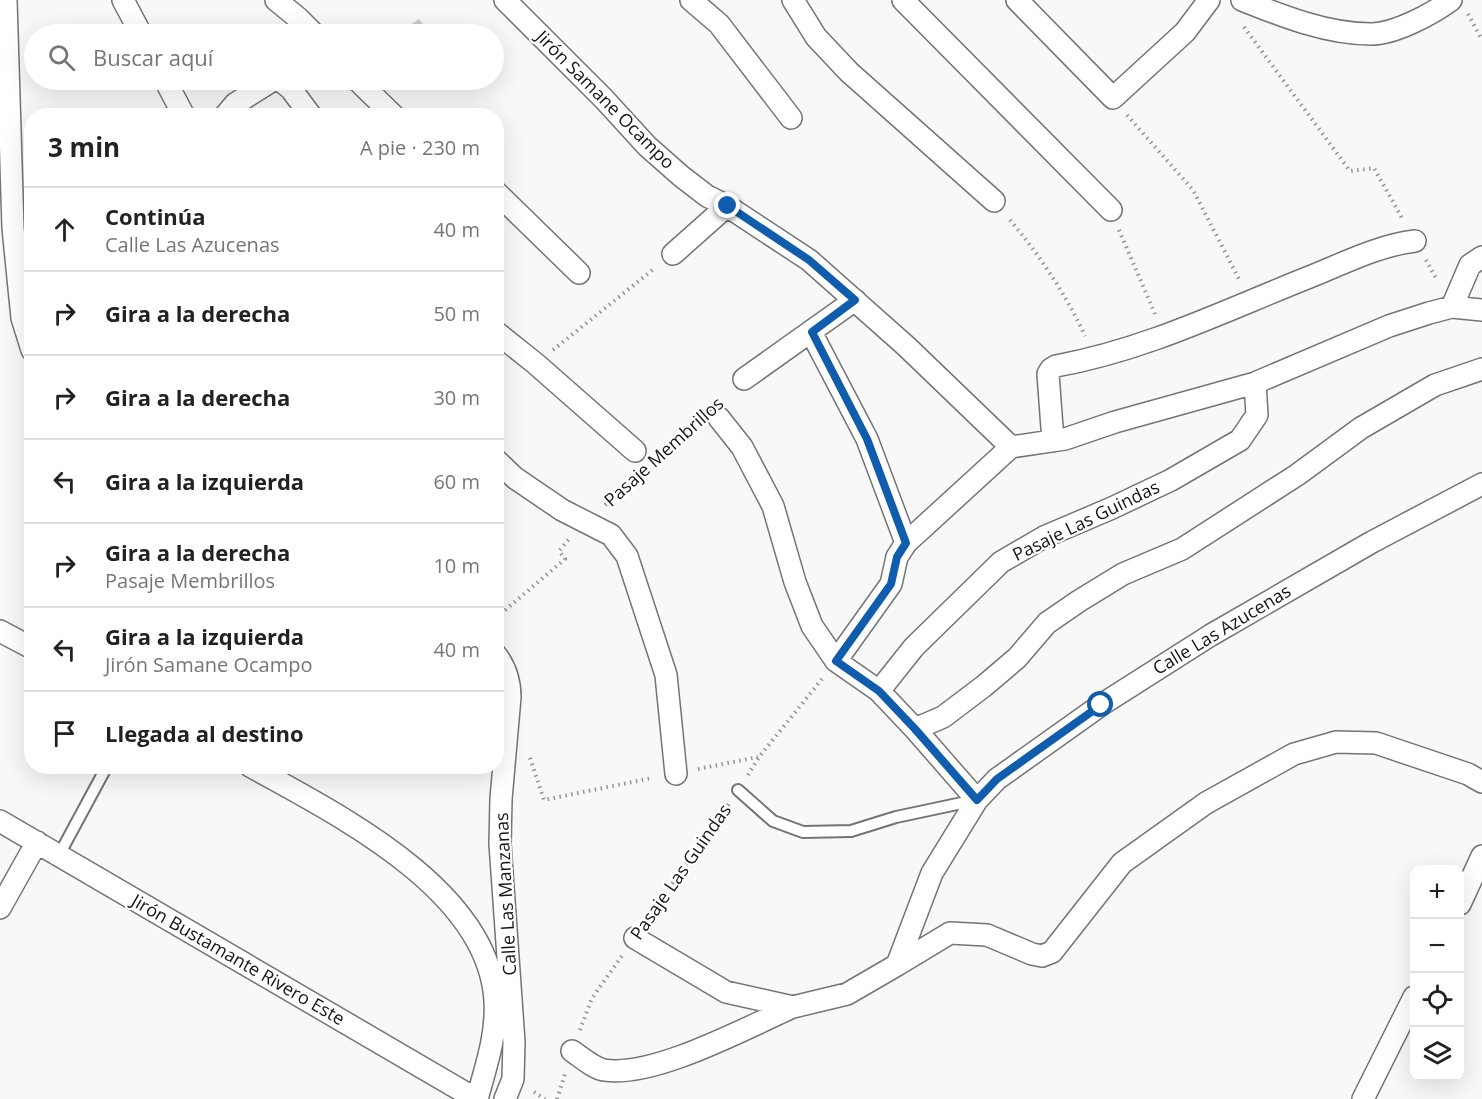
<!DOCTYPE html>
<html lang="es">
<head>
<meta charset="utf-8">
<style>
	:root { --surface:#fff; --page:#f2f2f2; --text:#222; --muted:#767676; --line:#e0e0e0 }
	body { margin:0; font-family:"Open Sans",sans-serif; background:var(--page); color:var(--text) }
	.controls { position:absolute; right:18px; bottom:18px; display:grid; overflow:hidden; border-radius:12px; box-shadow:0 6px 24px #0002 }
	.controls button { width:54px; height:54px; display:grid; place-items:center; padding:0; border:0; border-bottom:2px solid var(--line); background:var(--surface); color:var(--text); font:30px sans-serif }
	.stop { position:absolute; width:18px; height:18px; margin:-14px; border:4px solid #0f5dac; border-radius:50%; background:#fff }
	.stop.end { background:#0f5dac; border-color:#fff; box-shadow:0 2px 6px #0008 }
	.list { margin:0; padding:0; list-style:none }
	h2 { display:flex; justify-content:space-between; align-items:center; height:78px; margin:0; padding:0 24px; font-size:26px }
	h2 small { font-size:20px; font-weight:400; color:var(--muted) }
	.list li { display:grid; grid-template-columns:39px 1fr auto; gap:18px; align-items:center; box-sizing:border-box; height:84px; padding:0 24px; border-top:2px solid var(--line) }
	.list b { display:block; font-size:22px; white-space:nowrap }
	.list p { margin:0; font-size:20px; white-space:nowrap; color:var(--muted) }
	.list em { font-size:20px; font-style:normal; color:var(--muted) }
	.icon { flex:none; width:33px; height:33px; fill:none; stroke:currentColor; stroke-width:2; stroke-linecap:round; stroke-linejoin:round }
	.map { position:relative; flex:none; width:1482px; height:1099px; overflow:hidden }
	.search { position:absolute; background:var(--surface); box-shadow:0 6px 24px #0002; left:24px; top:24px; width:480px; height:66px; display:flex; align-items:center; gap:15px; box-sizing:border-box; padding:0 21px; border-radius:33px; color:var(--muted); font-size:22px }
	.panel { position:absolute; background:var(--surface); box-shadow:0 6px 24px #0002; left:24px; top:108px; width:480px; height:666px; border-radius:24px }
	.map>svg:first-child { display:block }
</style>
</head>
<body>
<div class="map">
<svg width="1482" height="1099" viewBox="0 0 1482 1099">
	<rect width="100%" height="100%" fill="#f8f8f9"/>
	<path fill="#cacacc" d="M 419,19 L 430,34 L 396,34 Z"/>
	<g fill="none" stroke-linecap="round" stroke-linejoin="round">
		<defs>
			<path id="service" d="M 738,790 L 773,821 L 803,832 L 851,831 L 896,817 L 976,800
				M 59,855 L 107,766"/>
			<path id="minor" d="M 6,0 L 13,228 L 22,318 L 32,350
				M 123,0 L 141,34
				M 276,0 L 298,18 L 314,34
				M 505,0 L 604,99 L 647,146 L 681,176 L 707,196 L 727,206 L 809,260 L 906,346 L 1011,447
				M 691,0 L 719,24 L 791,118
				M 793,0 L 816,37 L 849,72 L 994,201
				M 903,0 L 1111,210
				M 1017,0 L 1113,98 L 1185,32 L 1209,0
				M 1242,0 C 1282,16 1327,34 1371,34 C 1395,34 1432,14 1451,0
				M 165,80 L 184,116
				M 280,80 L 291,89 L 311,116
				M 357,80 L 394,116
				M 225,116 L 235,104 L 273,80
				M 496,192 L 579,273
				M 673,254 L 727,206
				M 1452,307 L 1470,265 L 1482,257
				M 496,332 L 536,364 L 635,451
				M 811,332 L 867,439 L 906,543
				M 744,379 L 855,300
				M 719,418 L 742,447 L 773,506 L 795,582 L 812,626 L 836,661 L 879,691 L 915,729 L 977,800
				M 1053,441 L 1048,374 L 1051,369 L 1056,366 C 1145,350 1224,311 1307,278 C 1340,265 1379,245 1415,241
				M 496,460 L 515,478 L 562,510 L 611,535 L 627,556 L 666,675 L 676,774
				M 0,631 L 32,648
				M 496,655 C 506,668 510,681 510,697 L 501,799 L 500,844 L 514,1042 L 513,1079 L 505,1099
				M 836,661 L 891,584 L 897,557 L 906,543 L 1011,447 L 1065,439 L 1115,422 L 1255,383 L 1389,326 L 1429,313 L 1452,307 L 1482,310
				M 879,691 L 914,647 L 1001,562 L 1044,537 L 1112,508 L 1171,480 L 1240,440 L 1257,415 L 1255,383
				M 915,729 L 943,717 L 984,686 L 1017,658 L 1047,623 L 1079,601 L 1123,574 L 1182,549 L 1297,475 L 1361,428 L 1435,385 L 1482,369
				M 250,766 C 336,814 489,889 495,1001 C 497,1035 486,1066 477,1099
				M 0,821 L 476,1099
				M 1460,904 L 1482,856
				M 0,908 L 37,842
				M 635,938 L 726,992 L 793,1007 L 847,994 L 897,965 L 932,873 L 977,800 L 997,779 L 1101,705 L 1211,635 L 1372,542 L 1482,484
				M 897,965 L 950,933 L 987,935 L 1032,954 L 1042,956 L 1052,952 L 1122,863 L 1206,803 L 1294,754 L 1336,742 L 1376,743 L 1468,774 L 1482,782
				M 572,1051 C 581,1057 593,1068 604,1070 C 654,1078 745,1028 793,1007
				M 1363,1099 L 1414,997"/>
		</defs>
		<use href="#service" stroke="#747475" stroke-width="14"/>
		<use href="#minor" stroke="#747475" stroke-width="24"/>
		<path stroke="#919292" stroke-width="4" stroke-dasharray="1.5 4.5" stroke-linecap="butt" d="M 1468,14 L 1482,40
			M 1244,27 L 1350,171 L 1374,168 L 1403,220
			M 1127,115 L 1193,190 L 1240,281
			M 1010,220 C 1038,253 1067,296 1085,336
			M 1119,230 L 1155,314
			M 1426,260 L 1437,280
			M 553,350 L 655,268
			M 657,460 L 697,421
			M 605,505 L 640,475
			M 496,618 L 565,559 L 559,551 L 569,539
			M 530,758 L 544,800 L 652,778
			M 698,769 L 758,757
			M 748,775 L 759,757 L 822,679
			M 648,918 L 729,804
			M 580,1030 L 592,998 L 622,956
			M 534,1092 L 545,1099
			M 557,1099 L 565,1074"/>
		<use href="#service" stroke="#fff" stroke-width="10"/>
		<use href="#minor" stroke="#fff" stroke-width="21"/>
	</g>
	<g fill="none" stroke-linecap="round" stroke-linejoin="round">
		<path stroke="#0f5dac" stroke-width="8" d="M 728,206 L 809,260 L 855,300 L 812,332 L 867,439 L 906,543 L 897,557 L 891,584 L 836,661 L 879,691 L 915,729 L 977,800 L 997,779 L 1101,705"/>
	</g>
	<g text-anchor="middle" stroke-width="4.5" stroke-linejoin="round" paint-order="stroke">
		<g font-size="18" fill="#141515" stroke="#fff">
			<text transform="translate(605 100) rotate(45)" y="6">Jirón Samane Ocampo</text>
			<text transform="translate(664 452) rotate(-42)" y="6">Pasaje Membrillos</text>
			<text transform="translate(1086 521) rotate(-26)" y="6">Pasaje Las Guindas</text>
			<text transform="translate(1222 630) rotate(-31)" y="6">Calle Las Azucenas</text>
			<text transform="translate(681 872) rotate(-55)" y="6">Pasaje Las Guindas</text>
			<text transform="translate(506 894) rotate(-93)" y="6">Calle Las Manzanas</text>
			<text transform="translate(238 960) rotate(30)" y="6">Jirón Bustamante Rivero Este</text>
		</g>
	</g>
</svg>
<div class="controls">
<button>+</button>
<button>−</button>
<button><svg class="icon" aria-label="locate" viewBox="0 0 24 24"><circle cx="12" cy="12" r="6"/><path d="M12 2v4M12 18v4M2 12h4M18 12h4"/></svg></button>
<button><svg class="icon" aria-label="layers" viewBox="0 0 24 24"><path d="M12 4l9 5-9 5-9-5zM3 14l9 5 9-5"/></svg></button>
</div>
<div class="stop" style="left:1101px;top:705px"></div>
<div class="stop end" style="left:728px;top:206px"></div>
<div class="search"><svg class="icon" aria-label="search" viewBox="0 0 24 24"><circle cx="10" cy="10" r="6"/><path d="M15 15l6 6"/></svg>Buscar aquí</div>
<section class="panel">
<h2>3 min<small>A pie · 230 m</small></h2>
<ul class="list">
<li><svg class="icon" aria-label="ahead" viewBox="0 0 24 24"><path d="M12 20V5M6 11l6-6 6 6"/></svg><div><b>Continúa</b><p>Calle Las Azucenas</p></div><em>40 m</em></li>
<li><svg class="icon" aria-label="right" viewBox="0 0 24 24"><path d="M7 20v-9h11M14 6l5 5-5 5"/></svg><div><b>Gira a la derecha</b></div><em>50 m</em></li>
<li><svg class="icon" aria-label="right" viewBox="0 0 24 24"><path d="M7 20v-9h11M14 6l5 5-5 5"/></svg><div><b>Gira a la derecha</b></div><em>30 m</em></li>
<li><svg class="icon" aria-label="left" viewBox="0 0 24 24"><path d="M17 20v-9H6M10 6l-5 5 5 5"/></svg><div><b>Gira a la izquierda</b></div><em>60 m</em></li>
<li><svg class="icon" aria-label="right" viewBox="0 0 24 24"><path d="M7 20v-9h11M14 6l5 5-5 5"/></svg><div><b>Gira a la derecha</b><p>Pasaje Membrillos</p></div><em>10 m</em></li>
<li><svg class="icon" aria-label="left" viewBox="0 0 24 24"><path d="M17 20v-9H6M10 6l-5 5 5 5"/></svg><div><b>Gira a la izquierda</b><p>Jirón Samane Ocampo</p></div><em>40 m</em></li>
<li><svg class="icon" aria-label="arrive" viewBox="0 0 24 24"><path d="M6 21V4h12l-3 4 3 4H6"/></svg><div><b>Llegada al destino</b></div></li>
</ul>
</section>
</div>
</body>
</html>
